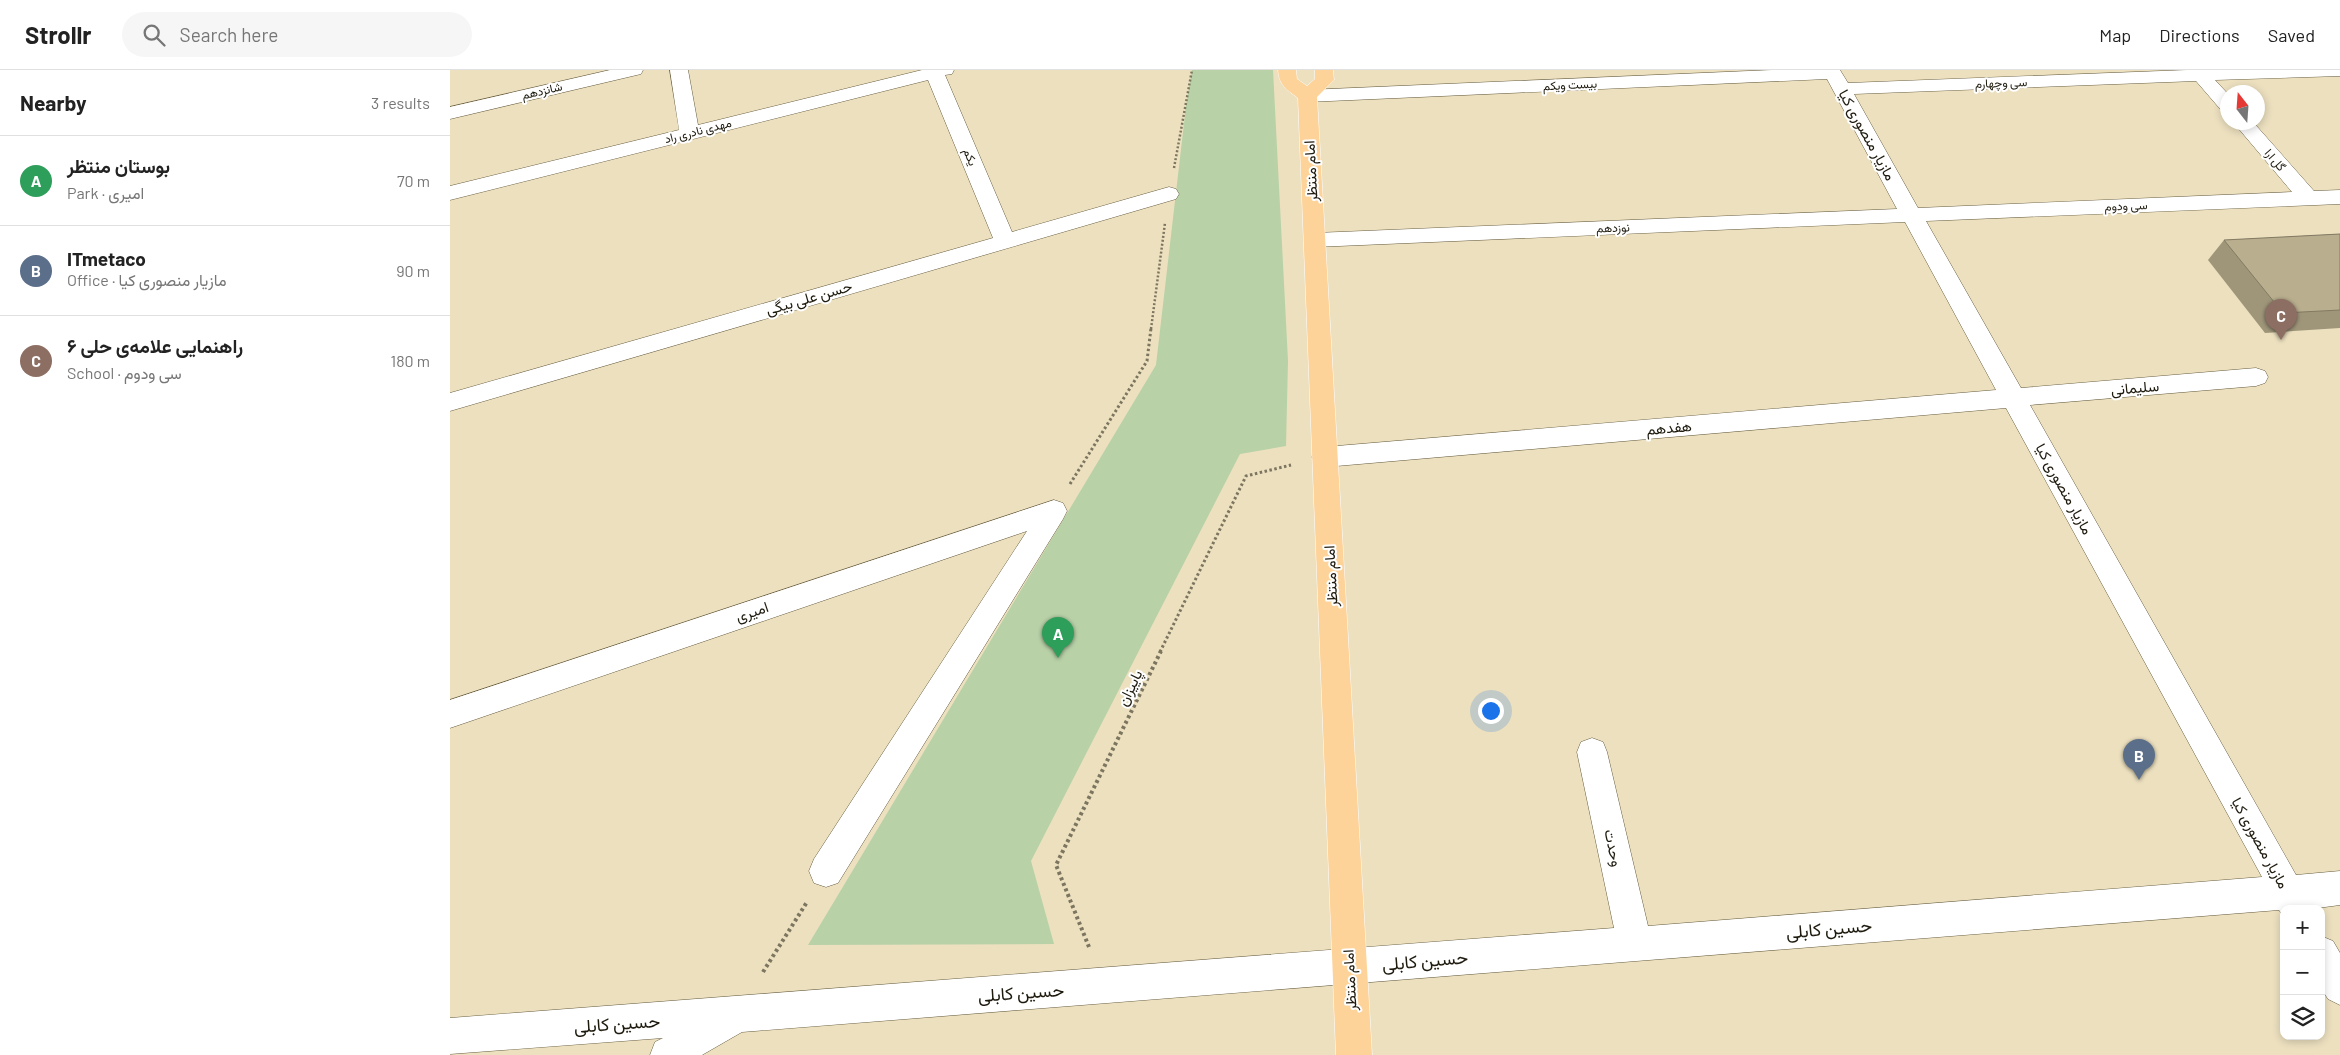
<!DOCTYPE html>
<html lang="en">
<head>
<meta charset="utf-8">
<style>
	:root { --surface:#fff; --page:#f6f6f6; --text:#222; --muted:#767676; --line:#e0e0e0; --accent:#9b2b89 }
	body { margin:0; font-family:Barlow,Vazirmatn,sans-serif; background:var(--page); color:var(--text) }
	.controls { position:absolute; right:15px; bottom:15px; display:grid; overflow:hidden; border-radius:10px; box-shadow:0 2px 8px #0003 }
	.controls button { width:45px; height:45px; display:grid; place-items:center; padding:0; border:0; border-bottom:1px solid var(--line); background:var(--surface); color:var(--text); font:25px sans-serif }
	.compass { position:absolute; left:1770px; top:15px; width:45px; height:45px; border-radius:50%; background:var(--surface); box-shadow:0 2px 8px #0003; rotate:343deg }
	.you { position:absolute; left:1040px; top:640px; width:18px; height:18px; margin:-12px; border:4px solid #fff; border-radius:50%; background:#1a73e8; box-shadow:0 0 0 8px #1a73e833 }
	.badge { display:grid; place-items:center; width:32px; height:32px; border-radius:50%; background:var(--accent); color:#fff; font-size:16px; font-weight:700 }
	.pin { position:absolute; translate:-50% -41px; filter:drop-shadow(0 1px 2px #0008) }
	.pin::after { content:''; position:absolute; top:26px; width:18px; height:15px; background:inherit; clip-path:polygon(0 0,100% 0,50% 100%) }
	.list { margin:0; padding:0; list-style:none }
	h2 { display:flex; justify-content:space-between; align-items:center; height:65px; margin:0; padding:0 20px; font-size:21px }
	h2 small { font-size:16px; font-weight:400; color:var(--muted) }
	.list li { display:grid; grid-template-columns:32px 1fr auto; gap:15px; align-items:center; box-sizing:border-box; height:90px; padding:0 20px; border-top:1px solid var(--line) }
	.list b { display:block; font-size:19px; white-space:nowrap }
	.list p { margin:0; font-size:16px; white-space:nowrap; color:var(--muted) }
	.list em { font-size:16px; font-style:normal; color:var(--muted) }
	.icon { flex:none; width:28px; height:28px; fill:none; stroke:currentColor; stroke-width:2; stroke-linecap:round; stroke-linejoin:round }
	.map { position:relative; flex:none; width:1890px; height:985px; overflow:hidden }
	header { display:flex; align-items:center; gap:30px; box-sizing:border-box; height:70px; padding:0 25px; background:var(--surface); border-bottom:1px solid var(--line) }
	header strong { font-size:24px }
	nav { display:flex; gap:28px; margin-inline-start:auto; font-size:18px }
	.search { width:350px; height:45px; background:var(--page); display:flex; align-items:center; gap:12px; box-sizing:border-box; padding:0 18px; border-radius:28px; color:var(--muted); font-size:19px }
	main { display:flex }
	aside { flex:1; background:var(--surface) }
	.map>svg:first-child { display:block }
</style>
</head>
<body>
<header>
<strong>Strollr</strong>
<div class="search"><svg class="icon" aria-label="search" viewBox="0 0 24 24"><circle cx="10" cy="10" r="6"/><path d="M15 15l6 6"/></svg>Search here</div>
<nav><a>Map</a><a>Directions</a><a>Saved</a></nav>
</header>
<main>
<aside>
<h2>Nearby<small>3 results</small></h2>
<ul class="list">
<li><span class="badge" style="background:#2e9e5b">A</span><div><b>بوستان منتظر</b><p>Park · امیری</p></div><em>70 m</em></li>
<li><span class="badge" style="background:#5c6f8a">B</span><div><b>ITmetaco</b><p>Office · مازیار منصوری کیا</p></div><em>90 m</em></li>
<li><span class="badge" style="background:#8d6e63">C</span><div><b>راهنمایی علامه‌ی حلی ۶</b><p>School · سی ودوم</p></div><em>180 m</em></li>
</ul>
</aside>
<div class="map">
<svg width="1890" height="985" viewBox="0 0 1890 985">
	<rect width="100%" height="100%" fill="#ece0bf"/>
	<path fill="#b8d1a7" d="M 742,0 L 823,0 L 838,291 L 836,376 L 790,384 L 581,791 L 604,874 L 358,875 L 706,295 L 736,36 Z"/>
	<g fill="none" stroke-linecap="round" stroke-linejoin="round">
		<defs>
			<path id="minor" d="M 160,0 L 193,0 L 191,4 L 0,49 L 0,37 Z
				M 220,0 L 238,0 L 248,55 L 472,0 L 504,0 L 502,4 L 495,5 L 562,162 L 719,117 L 726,119 L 729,124 L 726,129 L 0,341 L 0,323 L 543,168 L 478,10 L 0,130 L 0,116 L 229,60 Z
				M 1322,0 L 1390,0 L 1398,13 L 1737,0 L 1890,0 L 1890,6 L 1765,10 L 1778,24 L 1778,42 L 1771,40 L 1746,11 L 1404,24 L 1468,138 L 1842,122 L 1783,52 L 1803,52 L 1864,121 L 1890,120 L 1890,134 L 1476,151 L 1571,318 L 1806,298 L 1815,301 L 1818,307 L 1815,313 L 1806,316 L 1580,335 L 1846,805 L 1890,801 L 1890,835 L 1860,839 L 1834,839 L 1834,847 L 1829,840 L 292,962 L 252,985 L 200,985 L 205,972 L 213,968 L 0,984 L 0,948 L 1164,858 L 1127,682 L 1131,672 L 1142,668 L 1153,672 L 1157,682 L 1198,856 L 1812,807 L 1556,338 L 875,397 L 866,394 L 862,387 L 866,380 L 875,377 L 1546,320 L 1455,152 L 865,177 L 857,175 L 854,170 L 857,165 L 865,163 L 1447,139 L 1377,9 L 857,32 L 850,30 L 847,26 L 850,22 L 857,20 Z
				M 604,430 L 613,433 L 617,441 L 613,449 L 388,813 L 376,817 L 364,813 L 359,801 L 364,789 L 577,461 L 0,658 L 0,630 Z
				M 1871,866 L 1883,871 L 1890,883 L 1890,935 L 1878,929 L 1871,918 Z"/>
			<path id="major" d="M 828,0 L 846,0 L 847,9 L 857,16 L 865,9 L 865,0 L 883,0 L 884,10 L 867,27 L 922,985 L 886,985 L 848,28 C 836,19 829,15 828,0 Z"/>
		</defs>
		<use href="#minor" stroke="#665c3f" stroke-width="1"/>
		<use href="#major" stroke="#fff" stroke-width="1"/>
		<path stroke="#7c755f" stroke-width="2.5" stroke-dasharray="2 2" stroke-linecap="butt" d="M 724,98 L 742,0
			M 701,259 L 715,153"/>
		<path stroke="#7c755f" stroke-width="3" stroke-dasharray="2.5 2.5" stroke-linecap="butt" d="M 620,414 L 697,291 L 701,258
			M 710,582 L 796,406 L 841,395"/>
		<path stroke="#7c755f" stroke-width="4" stroke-dasharray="3 3" stroke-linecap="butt" d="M 639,877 L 606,795 L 711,581
			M 313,902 L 357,832"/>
		<use href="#minor" fill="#fff" fill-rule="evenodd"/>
		<use href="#major" fill="#fdd39a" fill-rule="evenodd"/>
	</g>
	<path fill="#9f967a" d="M 1890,164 L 1890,258 L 1815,263 L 1758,190 L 1774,170 Z"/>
	<path fill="#b9ae8e" stroke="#827a63" d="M 1890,164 L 1890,240 L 1833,243 L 1774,170 Z"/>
	<g text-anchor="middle" stroke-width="4" stroke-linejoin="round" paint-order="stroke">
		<g font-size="12" fill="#1e1a0e" stroke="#fff">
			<text transform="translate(1551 13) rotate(-2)" y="4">سی وچهارم</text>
			<text transform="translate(1120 15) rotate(-3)" y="4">بیست ویکم</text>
			<text transform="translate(92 21) rotate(-13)" y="4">شانزدهم</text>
			<text transform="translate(248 61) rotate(-14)" y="4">مهدی نادری راد</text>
			<text transform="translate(520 87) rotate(67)" y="4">یکم</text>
			<text transform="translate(1825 90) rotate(49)" y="4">گل ارا</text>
			<text transform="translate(1676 136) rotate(-2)" y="4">سی ودوم</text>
			<text transform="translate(1163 158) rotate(-2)" y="4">نوزدهم</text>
		</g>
		<g font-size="15" fill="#1e1a0e" stroke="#fff">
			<text transform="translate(1417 65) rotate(61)" y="5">مازیار منصوری کیا</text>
			<text transform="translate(861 101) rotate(-93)" y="5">امام منتظر</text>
			<text transform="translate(359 228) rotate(-16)" y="5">حسن علی بیگی</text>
			<text transform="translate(1685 318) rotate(-5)" y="5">سلیمانی</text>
			<text transform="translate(1219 358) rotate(-5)" y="5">هفدهم</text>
			<text transform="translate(1614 419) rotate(61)" y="5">مازیار منصوری کیا</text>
			<text transform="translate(881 506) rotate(-93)" y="5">امام منتظر</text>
			<text transform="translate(302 542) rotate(-19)" y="5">امیری</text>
			<text transform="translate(680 618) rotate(-64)" y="5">پاییزان</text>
			<text transform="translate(1810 773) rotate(61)" y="5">مازیار منصوری کیا</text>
			<text transform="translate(1163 778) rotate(78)" y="5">وحدت</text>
			<text transform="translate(900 910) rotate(-93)" y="5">امام منتظر</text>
		</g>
		<g font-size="18" fill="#1e1a0e" stroke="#fff">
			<text transform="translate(1379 859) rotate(-5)" y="6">حسین کابلی</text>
			<text transform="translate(975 891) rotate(-5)" y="6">حسین کابلی</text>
			<text transform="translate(571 923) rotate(-4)" y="6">حسین کابلی</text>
			<text transform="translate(167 954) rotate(-4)" y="6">حسین کابلی</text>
		</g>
	</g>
</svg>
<div class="controls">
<button>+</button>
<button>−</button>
<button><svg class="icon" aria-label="layers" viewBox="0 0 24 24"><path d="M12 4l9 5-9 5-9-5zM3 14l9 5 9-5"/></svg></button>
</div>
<svg class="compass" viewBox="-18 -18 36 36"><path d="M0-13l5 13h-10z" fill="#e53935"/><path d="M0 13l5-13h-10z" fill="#767676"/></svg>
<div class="you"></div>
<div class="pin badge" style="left:608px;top:588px;background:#2e9e5b">A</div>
<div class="pin badge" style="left:1689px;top:710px;background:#5c6f8a">B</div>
<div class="pin badge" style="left:1831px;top:270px;background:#8d6e63">C</div>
</div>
</main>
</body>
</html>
